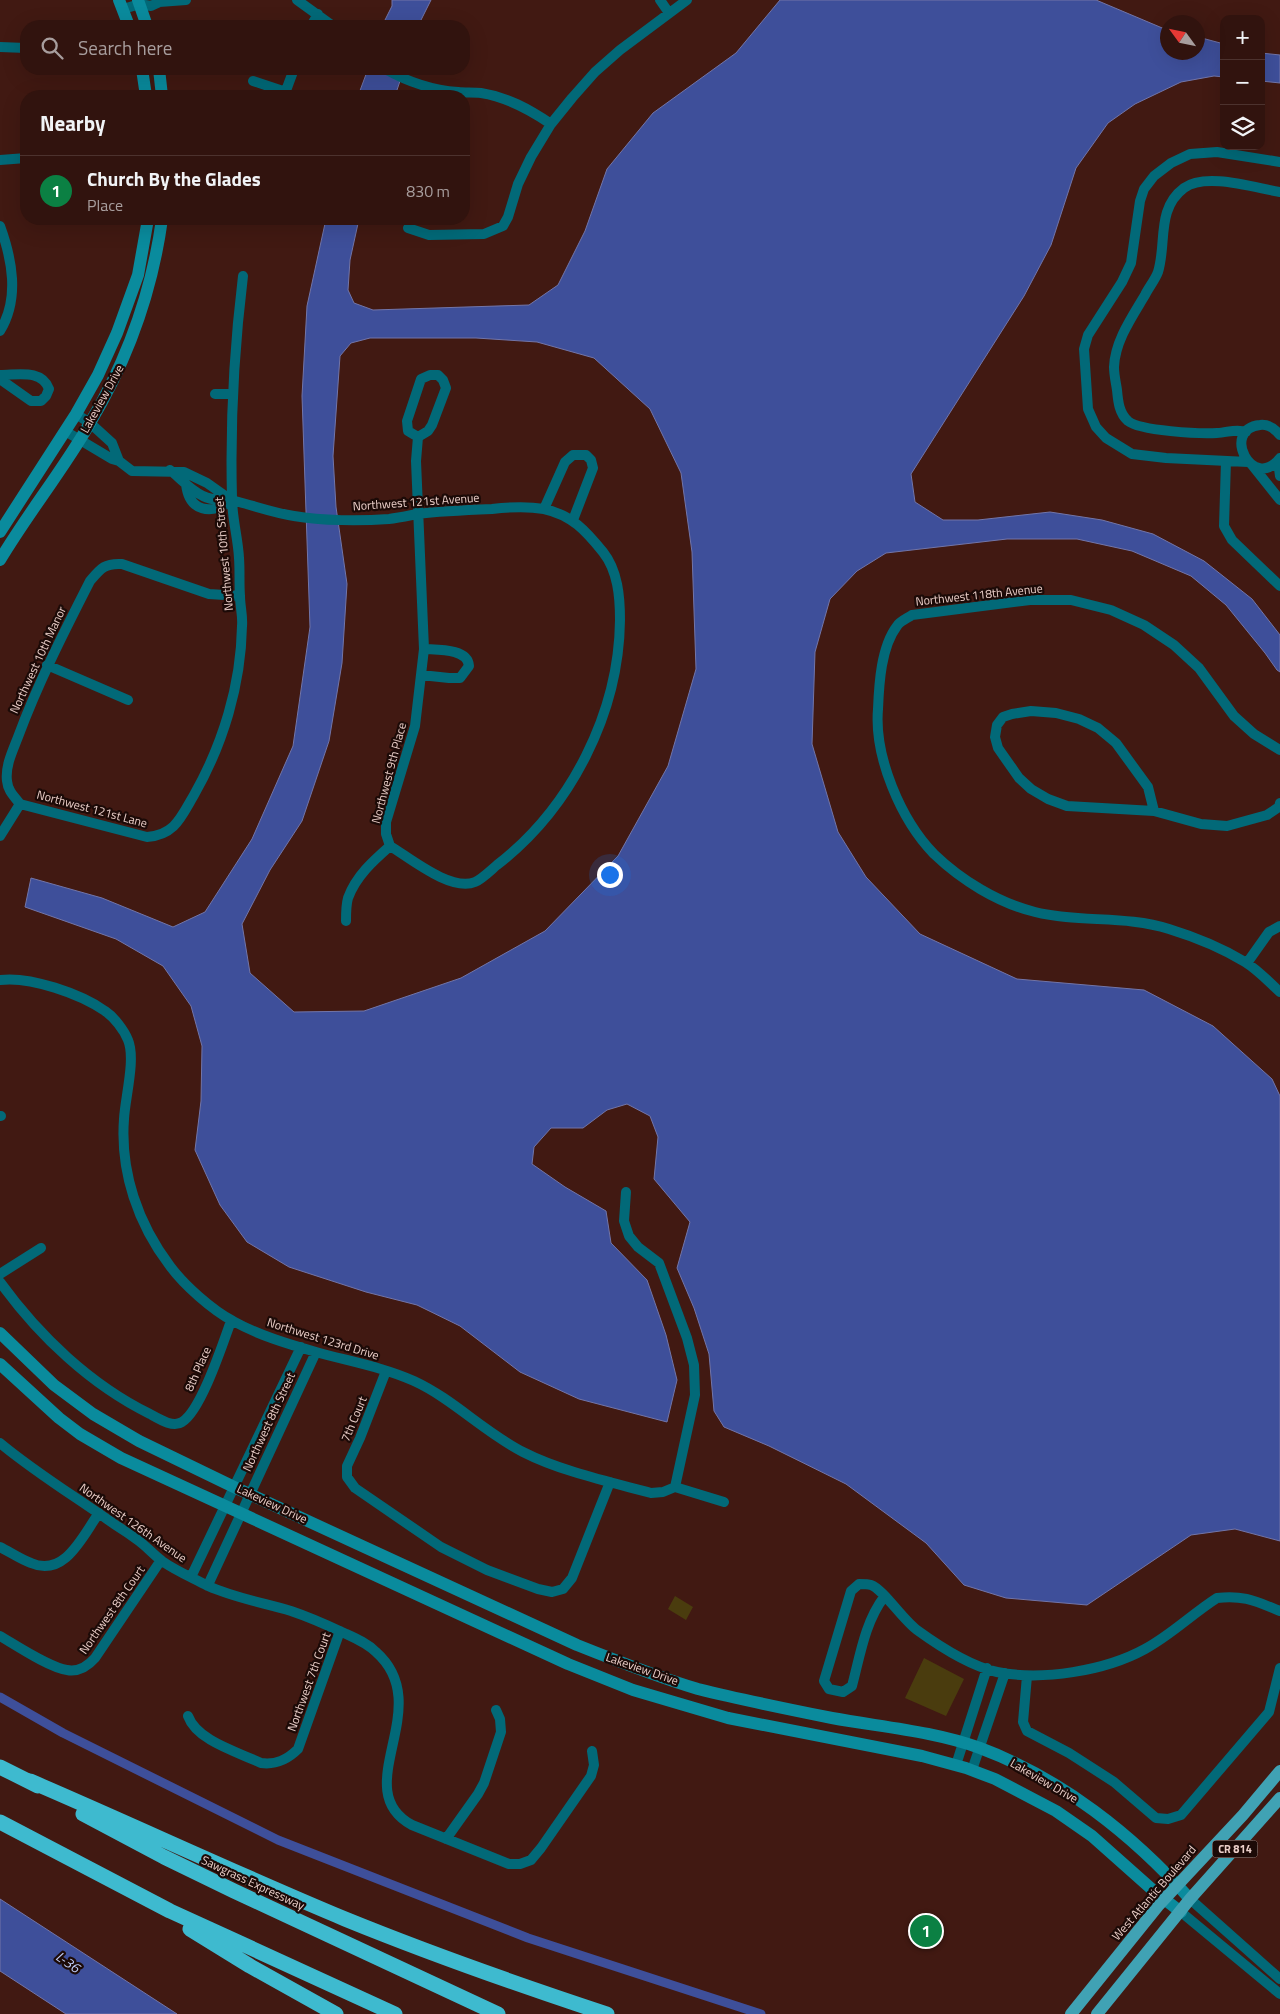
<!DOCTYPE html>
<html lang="en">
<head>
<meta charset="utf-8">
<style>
	:root { --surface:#31130e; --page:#3d201c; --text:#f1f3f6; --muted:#a89e9e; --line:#4c322e; --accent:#0b8043 }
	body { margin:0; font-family:"Titillium Web",sans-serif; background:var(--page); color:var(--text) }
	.controls { position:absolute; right:15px; top:15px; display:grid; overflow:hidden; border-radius:10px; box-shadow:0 5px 20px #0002 }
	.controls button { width:45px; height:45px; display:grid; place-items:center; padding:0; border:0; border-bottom:1px solid var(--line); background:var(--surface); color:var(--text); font:25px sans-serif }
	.compass { position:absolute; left:1160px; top:15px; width:45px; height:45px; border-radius:50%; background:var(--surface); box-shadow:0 5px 20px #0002; rotate:303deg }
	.you { position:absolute; left:609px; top:874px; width:18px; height:18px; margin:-12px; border:4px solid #fff; border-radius:50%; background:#1a73e8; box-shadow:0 0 0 8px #1a73e833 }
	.badge { display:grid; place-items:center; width:32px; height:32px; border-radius:50%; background:var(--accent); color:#fff; font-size:16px; font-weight:700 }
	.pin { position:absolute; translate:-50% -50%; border:2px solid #fff; box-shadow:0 1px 5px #0006 }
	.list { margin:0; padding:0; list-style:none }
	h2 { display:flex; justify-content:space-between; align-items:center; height:65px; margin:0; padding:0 20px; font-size:21px }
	h2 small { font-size:16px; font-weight:400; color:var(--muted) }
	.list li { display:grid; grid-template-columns:32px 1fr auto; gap:15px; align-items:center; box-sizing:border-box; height:70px; padding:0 20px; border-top:1px solid var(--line) }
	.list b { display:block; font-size:19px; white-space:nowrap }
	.list p { margin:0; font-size:16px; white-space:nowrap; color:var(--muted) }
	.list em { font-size:16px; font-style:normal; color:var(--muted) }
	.icon { flex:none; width:28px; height:28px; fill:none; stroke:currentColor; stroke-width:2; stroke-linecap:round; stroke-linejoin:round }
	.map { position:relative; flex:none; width:1280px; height:2014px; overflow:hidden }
	.search { position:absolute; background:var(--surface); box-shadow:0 5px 20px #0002; left:20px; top:20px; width:450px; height:55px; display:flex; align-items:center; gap:12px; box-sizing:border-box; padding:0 18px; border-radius:20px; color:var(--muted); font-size:19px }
	.panel { position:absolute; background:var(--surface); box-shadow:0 5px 20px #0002; left:20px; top:90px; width:450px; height:135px; border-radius:20px }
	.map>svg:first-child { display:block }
</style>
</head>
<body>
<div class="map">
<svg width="1280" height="2014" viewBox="0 0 1280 2014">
	<rect width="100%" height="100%" fill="#411912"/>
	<path fill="#4a3c0e" d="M 675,1596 L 693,1607 L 686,1620 L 668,1609 Z
		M 924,1658 L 964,1679 L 946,1716 L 905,1698 Z"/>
	<path fill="#3e4f9a" stroke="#7275a8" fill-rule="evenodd" d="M 392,0 L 431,0 L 418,26 L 382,26 L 392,6 Z
		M 780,0 L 1096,0 L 1167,30 L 1168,52 L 1198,52 L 1198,37 L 1224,44 L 1224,77 L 1214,76 L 1181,82 L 1135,104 L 1108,123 L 1076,168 L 1051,245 L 1024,296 L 911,474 L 915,502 L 943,520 L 978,520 L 1050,512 L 1102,520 L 1153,534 L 1204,561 L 1252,599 L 1280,635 L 1280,672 L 1277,670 L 1265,653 L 1226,605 L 1191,576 L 1132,551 L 1077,539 L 1007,539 L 886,553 L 857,571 L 830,599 L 815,652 L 812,744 L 838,832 L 866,877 L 920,934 L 1017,979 L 1144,990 L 1213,1026 L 1272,1079 L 1280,1096 L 1280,1541 L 1235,1529 L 1191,1535 L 1087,1605 L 1006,1598 L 964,1585 L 926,1543 L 846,1484 L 769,1446 L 724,1427 L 714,1411 L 709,1354 L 694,1308 L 677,1268 L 690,1222 L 654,1179 L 658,1137 L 650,1116 L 627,1104 L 607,1110 L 583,1128 L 551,1128 L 534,1147 L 532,1164 L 565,1187 L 606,1211 L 611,1243 L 647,1280 L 666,1335 L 677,1380 L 667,1422 L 579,1399 L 520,1372 L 460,1326 L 417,1305 L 366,1292 L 289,1267 L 247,1242 L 220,1205 L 195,1150 L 201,1101 L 202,1046 L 191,1006 L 163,966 L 116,939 L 25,907 L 31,878 L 102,898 L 173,927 L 205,912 L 252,839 L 293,746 L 310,627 L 302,396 L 307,306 L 326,219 L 359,219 L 350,260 L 348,290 L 354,303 L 373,310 L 529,305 L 558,285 L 585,231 L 607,169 L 653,113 L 736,53 ZM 370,338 L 476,338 L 537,342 L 594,358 L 650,409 L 681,473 L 692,552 L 696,669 L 668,766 L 618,856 L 545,931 L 461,978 L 364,1011 L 294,1012 L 250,973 L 242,924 L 270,870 L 302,821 L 329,741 L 342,663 L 347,584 L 336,507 L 333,456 L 340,356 L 351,343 Z
		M 1261,53 L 1280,55 L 1280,83 L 1261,81 Z
		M 368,69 L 404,69 L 395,96 L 358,96 Z
		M 0,1899 L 177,2014 L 66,2014 L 0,1971 Z"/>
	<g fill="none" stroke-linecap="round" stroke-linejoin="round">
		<path stroke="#3e4f9a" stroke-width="9" d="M 0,1697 L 63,1733 L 278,1840 L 528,1938 L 761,2014"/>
		<path stroke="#026978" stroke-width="10" d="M 297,0 L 333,26
			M 660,0 L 669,13
			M 159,2 L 186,0
			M 123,9 L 140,4 L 151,6 L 164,0
			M 311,26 L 318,14
			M 0,47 L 26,48
			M 385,69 C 408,82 431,90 458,92 C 465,93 473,92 481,93 C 507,97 529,109 551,124
			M 253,81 L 286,92
			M 284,96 L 294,69
			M 0,160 L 26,158
			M 0,226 C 12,259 20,298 0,331
			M 408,228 L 429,235 L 484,234 L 503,226 L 508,217 L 518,184 L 531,157 L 551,124 L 572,98 L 595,72 L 620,50 L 687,0
			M 0,375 C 18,375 42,369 49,389 L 46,396 L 41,401 L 31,401 L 0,379
			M 215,394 L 233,394
			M 76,414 L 90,423 L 112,443 L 119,461 L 132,471 L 184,472 L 207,483 L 231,500
			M 65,431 L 112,459 L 119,461
			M 1246,432 C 1236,428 1227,433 1217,433 C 1200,434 1140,431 1128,421 C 1119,413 1118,401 1117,390 C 1116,383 1114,375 1114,367 C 1115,341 1132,317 1145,295 C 1149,287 1155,280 1158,272 C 1167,243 1156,209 1184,188 C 1206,172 1255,188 1280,192
			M 1280,435 C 1275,429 1268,424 1260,425 C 1220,429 1253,493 1280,458
			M 1226,461 L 1224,526 L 1232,540 L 1280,586
			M 1278,461 L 1280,476
			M 1248,462 L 1166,458 L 1132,454 L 1106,438 L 1096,427 L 1088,409 L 1084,349 L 1088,335 L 1122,282 L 1131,263 L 1140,201 L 1144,189 L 1154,176 L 1171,163 L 1190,154 L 1217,152 L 1280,162
			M 1252,465 L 1280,500
			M 170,470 C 181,479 190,490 203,496 C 214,502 224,498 235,501 C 255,506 274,513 294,516 C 322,521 361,521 389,519 C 398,518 407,516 417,514 C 442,511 467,510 492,509 C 509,507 527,506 544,509 C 572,515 586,531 603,552 C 618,571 620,597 620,620 C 619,713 571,808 497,865 C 491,870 482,879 475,882 C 451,892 410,858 390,846
			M 186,484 C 189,512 211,515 231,501
			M 544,509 L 565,462 L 573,455 L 586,455 L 591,460 L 593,468 L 573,520
			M 47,665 L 128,700
			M 421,675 L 449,678 L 460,678 L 469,666 C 468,648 436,650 424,649
			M 1280,750 L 1254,734 L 1234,716 L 1199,668 L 1174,645 L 1144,625 L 1111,610 L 1071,600 L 1030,600 L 912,615 C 908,618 900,621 897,626 C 881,647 879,684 878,709 C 874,757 901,820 934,854 C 961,880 998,903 1035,912 C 1079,923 1126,915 1169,929 C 1195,937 1222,948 1245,962 C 1258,970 1269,982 1280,992
			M 20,804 L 147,837 C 175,835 181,817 194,795 C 223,744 241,685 242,626 C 243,616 240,606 240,596 C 239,583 240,571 239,558 C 238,538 232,518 232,498 C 230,424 234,350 243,276
			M 20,804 C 14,796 8,791 7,781 C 5,766 13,750 18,737 C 38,683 64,632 90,581 C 101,568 105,563 122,564 L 209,594 L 240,596
			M 1154,811 L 1148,787 L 1116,743 L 1098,728 L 1079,719 L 1056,713 L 1031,711 L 1012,714 L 1003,717 L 997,725 L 995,737 L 998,748 L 1019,778 L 1031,789 L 1048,799 L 1067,806 L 1154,811 L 1201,824 L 1227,826 L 1267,815 L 1279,807 L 1280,803
			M 0,836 L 20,804
			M 346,921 C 346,914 346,905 348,898 C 356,876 373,861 390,846 L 386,834 L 386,822 L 415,726 L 424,649 L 416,461 L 418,437 L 408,431 L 407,421 L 421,379 L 430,375 L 438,375 L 443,380 L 446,388 L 432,425 L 428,431 L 418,437
			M 1247,963 L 1269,932 L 1280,926
			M 0,980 C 30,976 81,994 105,1011 C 114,1017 124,1030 128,1040 C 136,1059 125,1098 124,1119 C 120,1172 138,1224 170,1266 C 184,1285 212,1310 233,1321 C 258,1335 288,1344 316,1352 C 348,1361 383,1367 414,1381 C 453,1399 484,1432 523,1452 C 560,1471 610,1482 651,1493 L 663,1492 L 675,1487 L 724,1502
			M 0,1116 L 1,1116
			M 626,1192 L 624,1221 L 629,1236 L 638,1247 L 659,1263 L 687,1338 L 694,1365 L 695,1395 L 675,1487
			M 0,1274 L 41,1248
			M 0,1282 C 39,1336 91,1385 150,1414 C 159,1419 173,1428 182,1422 C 201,1411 223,1343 231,1321
			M 386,1371 L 360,1438 L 347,1466 L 347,1477 L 355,1488 L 441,1547 L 487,1570 L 538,1589 L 552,1592 L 563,1589 L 572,1578 L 610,1482
			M 0,1443 C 36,1473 76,1497 114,1524 C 122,1529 131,1535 139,1541 C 147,1547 154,1555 162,1561 C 176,1571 193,1578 208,1586 C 235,1598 264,1603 291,1611 C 309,1617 327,1625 344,1633 C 355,1638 367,1643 376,1652 C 438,1707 346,1789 412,1825 L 509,1864 L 520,1864 L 531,1860 L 541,1848 L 591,1776 L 594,1765 L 592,1751
			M 0,1547 C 10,1552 20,1559 31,1563 C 65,1578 83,1535 99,1513
			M 191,1577 L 301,1347
			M 208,1585 L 316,1352
			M 884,1597 C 865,1622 860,1656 852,1686 L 843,1692 L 829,1689 L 824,1681 L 851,1591 L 859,1584 C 863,1584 868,1584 871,1585 C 883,1589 903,1620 917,1630 C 939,1646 970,1666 997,1672 C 1042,1681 1105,1671 1145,1649 C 1171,1635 1192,1614 1217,1598 C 1244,1595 1255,1601 1280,1611
			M 0,1636 C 17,1646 50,1668 67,1670 C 78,1672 88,1666 95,1658 L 161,1560
			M 1027,1676 L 1023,1722 L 1027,1731 L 1069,1753 L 1114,1782 L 1156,1818 L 1168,1819 L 1181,1815 L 1269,1712 L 1280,1668
			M 188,1716 C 197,1741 238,1752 261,1763 C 276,1765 287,1760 298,1749 L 340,1631
			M 956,1765 L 987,1668
			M 972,1770 L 1005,1673
			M 446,1839 L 478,1794 L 484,1783 L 501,1732 L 500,1719 L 496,1710
			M 1190,1899 L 1280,1979
			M 1181,1912 L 1280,1994"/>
		<path stroke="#0a8b9d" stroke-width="12" d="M 119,0 L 129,26
			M 138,0 L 147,26
			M 142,69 L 146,96
			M 159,69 L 162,96
			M 0,532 L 76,414 L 98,375 L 117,333 L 138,275 L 148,219
			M 0,560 C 28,513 63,470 90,423 C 128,359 152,292 162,219
			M 0,1333 L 54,1385 L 93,1414 L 139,1441 L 234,1487 L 577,1645 C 617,1661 657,1677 698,1689 C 742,1700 787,1709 832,1718 C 881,1727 933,1731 980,1748 C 1061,1778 1133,1835 1190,1899
			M 0,1364 L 59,1418 L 80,1434 L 121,1458 L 568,1664 L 633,1690 L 728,1718 L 922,1756 L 966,1768 L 995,1779 L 1056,1811 L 1092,1836 L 1155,1892 L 1181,1912"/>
		<path stroke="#40a2b4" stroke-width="12" d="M 1071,2014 L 1158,1906 L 1243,1815 L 1280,1771
			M 1097,2014 L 1190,1899 L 1280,1798"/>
		<path stroke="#3ebacf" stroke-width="15" d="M 0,1767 L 38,1786
			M 30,1781 C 135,1826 239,1875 345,1919 C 431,1954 519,1985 607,2014
			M 83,1814 L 164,1857 L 234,1891 L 498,2014
			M 0,1822 L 170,1911 L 395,2014
			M 190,1929 L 250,1966 L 336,2014"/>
	</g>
	<g text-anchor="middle" stroke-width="4.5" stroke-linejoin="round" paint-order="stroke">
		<rect fill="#1c0a07" stroke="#ad948f" stroke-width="1" x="1212.5" y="1840.5" width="45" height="17" rx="4"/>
		<g font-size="11" font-weight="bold" fill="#ebcfc9">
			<text x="1235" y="1853">CR 814</text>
		</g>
		<g font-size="12" fill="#ebcfc9" stroke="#1c0a07">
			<text transform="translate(102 399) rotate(-61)" y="4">Lakeview Drive</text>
			<text transform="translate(416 502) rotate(-4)" y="4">Northwest 121st Avenue</text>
			<text transform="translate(224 554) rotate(-95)" y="4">Northwest 10th Street</text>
			<text transform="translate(979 595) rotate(-6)" y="4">Northwest 118th Avenue</text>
			<text transform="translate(38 660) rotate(-65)" y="4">Northwest 10th Manor</text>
			<text transform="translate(389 773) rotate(-75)" y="4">Northwest 9th Place</text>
			<text transform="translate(92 809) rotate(15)" y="4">Northwest 121st Lane</text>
			<text transform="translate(323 1339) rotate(17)" y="4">Northwest 123rd Drive</text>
			<text transform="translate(198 1369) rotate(-66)" y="4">8th Place</text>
			<text transform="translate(354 1419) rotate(-67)" y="4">7th Court</text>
			<text transform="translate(269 1422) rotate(-65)" y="4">Northwest 8th Street</text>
			<text transform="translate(272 1504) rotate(25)" y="4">Lakeview Drive</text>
			<text transform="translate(133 1523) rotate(35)" y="4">Northwest 126th Avenue</text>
			<text transform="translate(112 1610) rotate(-55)" y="4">Northwest 8th Court</text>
			<text transform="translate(642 1669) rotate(19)" y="4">Lakeview Drive</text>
			<text transform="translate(309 1682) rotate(-70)" y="4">Northwest 7th Court</text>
			<text transform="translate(1044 1781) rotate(30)" y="4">Lakeview Drive</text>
			<text transform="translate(253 1883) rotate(25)" y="4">Sawgrass Expressway</text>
			<text transform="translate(1154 1893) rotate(-49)" y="4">West Atlantic Boulevard</text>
		</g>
		<g font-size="14" font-style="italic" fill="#c0cdf8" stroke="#1c0a07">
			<text transform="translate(68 1962) rotate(34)" y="5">L-36</text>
		</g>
	</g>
</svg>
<div class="controls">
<button>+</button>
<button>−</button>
<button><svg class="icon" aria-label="layers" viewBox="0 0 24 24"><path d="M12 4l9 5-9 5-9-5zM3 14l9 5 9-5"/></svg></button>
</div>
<svg class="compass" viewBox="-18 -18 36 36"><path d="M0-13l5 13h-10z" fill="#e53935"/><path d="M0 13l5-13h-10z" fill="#a89e9e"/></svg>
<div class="you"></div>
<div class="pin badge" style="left:926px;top:1931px">1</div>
<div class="search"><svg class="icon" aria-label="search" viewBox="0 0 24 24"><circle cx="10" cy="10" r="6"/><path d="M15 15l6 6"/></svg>Search here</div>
<section class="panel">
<h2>Nearby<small></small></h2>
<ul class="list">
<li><span class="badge">1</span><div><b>Church By the Glades</b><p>Place</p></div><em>830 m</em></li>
</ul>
</section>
</div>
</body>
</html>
